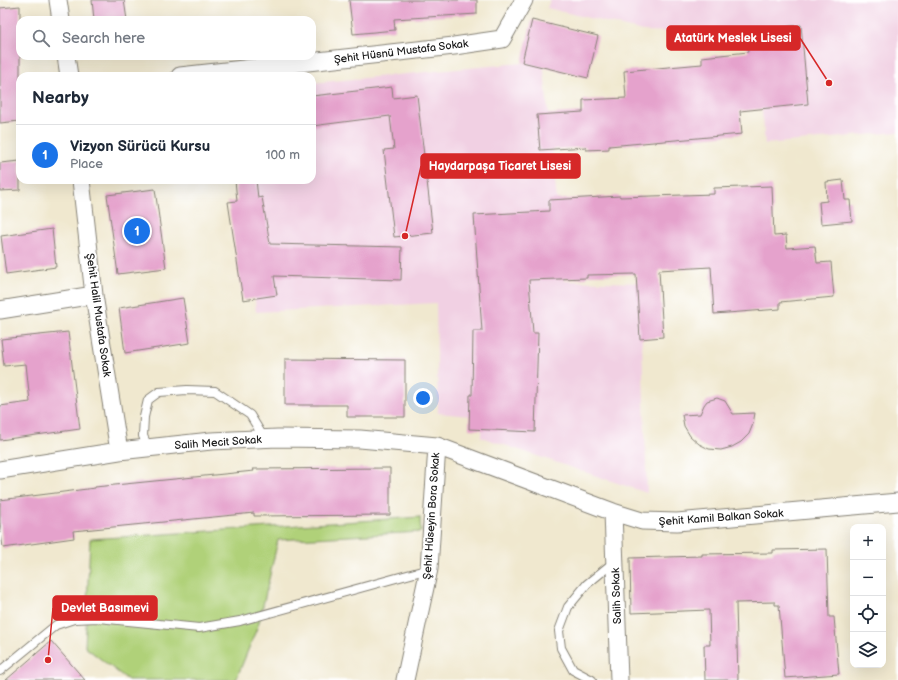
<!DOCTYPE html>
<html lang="en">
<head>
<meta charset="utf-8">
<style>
	:root { --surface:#fff; --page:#f2f2f3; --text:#1f2937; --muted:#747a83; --line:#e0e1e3; --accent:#1a73e8 }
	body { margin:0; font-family:"Balsamiq Sans",sans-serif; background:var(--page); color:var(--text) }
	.controls { position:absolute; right:12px; bottom:12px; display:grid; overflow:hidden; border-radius:8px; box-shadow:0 4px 16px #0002 }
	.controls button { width:36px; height:36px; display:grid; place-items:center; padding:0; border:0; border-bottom:1px solid var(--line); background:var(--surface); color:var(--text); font:20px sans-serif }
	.you { position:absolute; left:423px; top:398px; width:14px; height:14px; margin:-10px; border:3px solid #fff; border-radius:50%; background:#1a73e8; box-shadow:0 0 0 6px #1a73e833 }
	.badge { display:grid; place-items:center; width:26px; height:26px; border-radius:50%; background:var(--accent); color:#fff; font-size:13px; font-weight:700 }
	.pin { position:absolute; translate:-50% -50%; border:2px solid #fff; box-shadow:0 1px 4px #0006 }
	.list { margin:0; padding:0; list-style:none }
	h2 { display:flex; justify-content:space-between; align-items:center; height:52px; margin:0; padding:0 16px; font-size:17px }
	h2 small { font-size:13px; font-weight:400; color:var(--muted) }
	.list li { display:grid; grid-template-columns:26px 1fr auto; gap:12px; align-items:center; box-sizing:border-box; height:60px; padding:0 16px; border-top:1px solid var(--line) }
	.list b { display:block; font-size:15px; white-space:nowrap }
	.list p { margin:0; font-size:13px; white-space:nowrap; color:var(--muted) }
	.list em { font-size:13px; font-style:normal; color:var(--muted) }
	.icon { flex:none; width:22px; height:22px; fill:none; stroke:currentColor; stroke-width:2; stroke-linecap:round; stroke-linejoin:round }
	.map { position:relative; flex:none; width:898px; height:680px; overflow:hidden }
	.search { position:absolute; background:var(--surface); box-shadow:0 4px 16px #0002; left:16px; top:16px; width:300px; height:44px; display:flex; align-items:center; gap:10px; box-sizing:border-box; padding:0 14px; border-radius:12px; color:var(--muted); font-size:15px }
	.panel { position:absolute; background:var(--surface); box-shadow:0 4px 16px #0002; left:16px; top:72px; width:300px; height:112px; border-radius:12px }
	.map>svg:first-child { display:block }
</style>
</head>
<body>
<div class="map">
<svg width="898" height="680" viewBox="0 0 898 680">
	<rect width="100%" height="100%" fill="#fff"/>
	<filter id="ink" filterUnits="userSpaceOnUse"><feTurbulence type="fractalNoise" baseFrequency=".025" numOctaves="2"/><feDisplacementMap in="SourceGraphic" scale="8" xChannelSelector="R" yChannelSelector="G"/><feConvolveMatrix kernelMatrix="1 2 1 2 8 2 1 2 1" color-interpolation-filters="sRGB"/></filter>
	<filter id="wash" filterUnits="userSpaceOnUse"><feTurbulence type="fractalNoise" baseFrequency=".012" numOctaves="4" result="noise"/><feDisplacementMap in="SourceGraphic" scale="16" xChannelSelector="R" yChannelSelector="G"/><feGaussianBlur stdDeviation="0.9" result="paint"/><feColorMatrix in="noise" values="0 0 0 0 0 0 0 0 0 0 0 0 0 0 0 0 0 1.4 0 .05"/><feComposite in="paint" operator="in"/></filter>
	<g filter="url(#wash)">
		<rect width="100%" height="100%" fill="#f0e8cf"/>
		<path fill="#f1d0e3" d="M 550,0 L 898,0 L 898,132 L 765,144 L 755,35 L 643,31 L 547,8 Z
			M 543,61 L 565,281 L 640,283 L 647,493 L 481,437 L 482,417 L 438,413 L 436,303 L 256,312 L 245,180 L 312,180 L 312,83 Z"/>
		<path fill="#b0d179" stroke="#66764a" d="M 420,517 L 421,532 L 278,540 L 259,623 L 236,680 L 128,680 L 85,647 L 90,539 Z"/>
		<g id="blocks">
			<path fill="#e5a2cc" d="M 92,0 L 124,0 L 127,20 L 94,20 Z
				M 349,0 L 477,0 L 477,14 L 394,19 L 395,30 L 353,34 Z
				M 20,6 L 20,121 L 0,123 L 0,8 Z
				M 532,20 L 598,36 L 588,78 L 522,62 Z
				M 801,25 L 808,104 L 740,111 L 742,134 L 609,146 L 609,149 L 586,150 L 586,147 L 540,150 L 537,115 L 583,112 L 583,100 L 626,98 L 624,71 L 702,64 L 702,57 L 748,52 L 746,31 Z
				M 392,87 L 393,98 L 417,95 L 433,233 L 394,237 L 384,150 L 394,149 L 390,116 L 312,126 L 312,96 Z
				M 20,161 L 20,190 L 0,191 L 0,163 Z
				M 235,180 L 256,180 L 258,198 L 262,197 L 270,244 L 402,247 L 401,280 L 274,276 L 277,295 L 243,300 L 228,202 L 237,201 Z
				M 843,180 L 845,200 L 850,200 L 852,221 L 821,224 L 819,202 L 827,201 L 826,182 Z
				M 772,186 L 774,236 L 786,235 L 787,248 L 815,246 L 817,263 L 831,262 L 834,297 L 780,302 L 780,309 L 714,314 L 711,267 L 659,270 L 663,337 L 640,339 L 636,274 L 587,275 L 587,278 L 529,280 L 533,333 L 538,333 L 535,432 L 469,429 L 470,395 L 472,395 L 473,331 L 482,331 L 474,215 L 549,211 L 549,200 L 620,196 L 620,197 L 714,194 L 714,188 Z
				M 155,189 L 166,268 L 118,274 L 107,195 Z
				M 52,229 L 56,267 L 6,274 L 1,236 Z
				M 183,298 L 190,343 L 125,353 L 119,308 Z
				M 68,332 L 80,429 L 0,440 L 0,406 L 30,402 L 26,364 L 4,366 L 1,339 Z
				M 285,359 L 405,360 L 405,417 L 347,417 L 347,405 L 285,405 Z
				M 717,398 L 725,401 L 733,414 L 755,413 L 753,424 L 749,434 L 741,442 L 732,447 L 721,450 L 709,449 L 699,444 L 690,436 L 684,426 L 682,415 L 700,414 L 704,405 L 707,401 Z
				M 390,468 L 390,515 L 254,516 L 254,513 L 73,531 L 74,538 L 3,548 L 0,522 L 0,500 L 95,488 L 95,487 L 254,471 L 253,469 Z
				M 827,549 L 829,617 L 834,617 L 839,674 L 785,678 L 779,605 L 775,605 L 775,602 L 736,603 L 738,680 L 705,680 L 704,645 L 710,645 L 709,610 L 631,613 L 630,558 L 702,556 L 702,554 L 773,553 L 773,550 Z
				M 51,641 L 85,680 L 6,680 Z"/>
		</g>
	</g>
	<g filter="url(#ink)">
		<use href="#blocks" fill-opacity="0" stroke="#868276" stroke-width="1"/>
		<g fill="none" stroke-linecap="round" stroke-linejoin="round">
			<defs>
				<path id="service" d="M 148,447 L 143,436 L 144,417 L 148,400 L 159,392 L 187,390 L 215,391 L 250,415 L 264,438
					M 0,671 L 56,625 L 74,619 L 98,618 L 199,628 L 240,621 L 429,569
					M 592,680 L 573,670 L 561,648 L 559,631 L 568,607 L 587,584 L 614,562"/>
				<path id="minor" d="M 58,0 L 61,20
					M 66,56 L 69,76
					M 180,76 L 454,46 L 502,39 L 524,0
					M 81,180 L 94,295 L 119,451
					M 0,310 L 94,295
					M 0,470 L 119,451 L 211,441 L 278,438 L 360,439 L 437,446 L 613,512 L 642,521 L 677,522 L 898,502
					M 613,512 L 619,680
					M 405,680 L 429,569 L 437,446"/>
			</defs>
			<use href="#service" stroke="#868276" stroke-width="10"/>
			<use href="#minor" stroke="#868276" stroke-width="19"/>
			<use href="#service" stroke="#fff" stroke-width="8"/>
			<use href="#minor" stroke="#fff" stroke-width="17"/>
		</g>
	</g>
	<g text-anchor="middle" stroke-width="4" stroke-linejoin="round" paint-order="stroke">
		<g font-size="11" fill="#1c1c1c" stroke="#fff">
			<text transform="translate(401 51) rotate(-7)" y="4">Şehit Hüsnü Mustafa Sokak</text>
			<text transform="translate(99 315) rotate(82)" y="4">Şehit Halil Mustafa Sokak</text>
			<text transform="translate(218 442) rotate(-4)" y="4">Salih Mecit Sokak</text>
			<text transform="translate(431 516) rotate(-86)" y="4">Şehit Hüseyin Bora Sokak</text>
			<text transform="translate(721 517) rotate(-4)" y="4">Şehit Kamil Balkan Sokak</text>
			<text transform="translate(616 596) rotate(-92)" y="4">Salih Sokak</text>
		</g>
	</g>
	<path fill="none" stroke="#d62828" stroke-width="1.5" d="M829 83L800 38M405 236L421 166M48 660L53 608"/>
	<g fill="#d62828" stroke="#fff" stroke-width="1.5">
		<circle cx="829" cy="83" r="4"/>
		<circle cx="405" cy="236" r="4"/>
		<circle cx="48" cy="660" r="4"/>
	</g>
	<g fill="#d62828" stroke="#d62828" stroke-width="1.5">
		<rect x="667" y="26" width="133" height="24" rx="4"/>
		<rect x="421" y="154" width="159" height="24" rx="4"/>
		<rect x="53" y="596" width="104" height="24" rx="4"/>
	</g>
	<g font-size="12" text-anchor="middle" font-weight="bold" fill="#fff">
		<text x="733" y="42">Atatürk Meslek Lisesi</text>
		<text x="500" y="170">Haydarpaşa Ticaret Lisesi</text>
		<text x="105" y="612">Devlet Basımevi</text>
	</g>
</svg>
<div class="controls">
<button>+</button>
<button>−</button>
<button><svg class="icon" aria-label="locate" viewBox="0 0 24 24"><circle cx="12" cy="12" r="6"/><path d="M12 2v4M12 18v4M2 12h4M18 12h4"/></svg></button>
<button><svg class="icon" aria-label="layers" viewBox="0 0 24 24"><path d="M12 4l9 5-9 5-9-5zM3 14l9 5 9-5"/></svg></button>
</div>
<div class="you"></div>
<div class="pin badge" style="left:137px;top:231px">1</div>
<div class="search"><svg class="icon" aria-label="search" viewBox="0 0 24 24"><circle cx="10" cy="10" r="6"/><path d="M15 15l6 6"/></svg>Search here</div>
<section class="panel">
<h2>Nearby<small></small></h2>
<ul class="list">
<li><span class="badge">1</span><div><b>Vizyon Sürücü Kursu</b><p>Place</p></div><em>100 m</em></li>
</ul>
</section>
</div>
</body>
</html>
